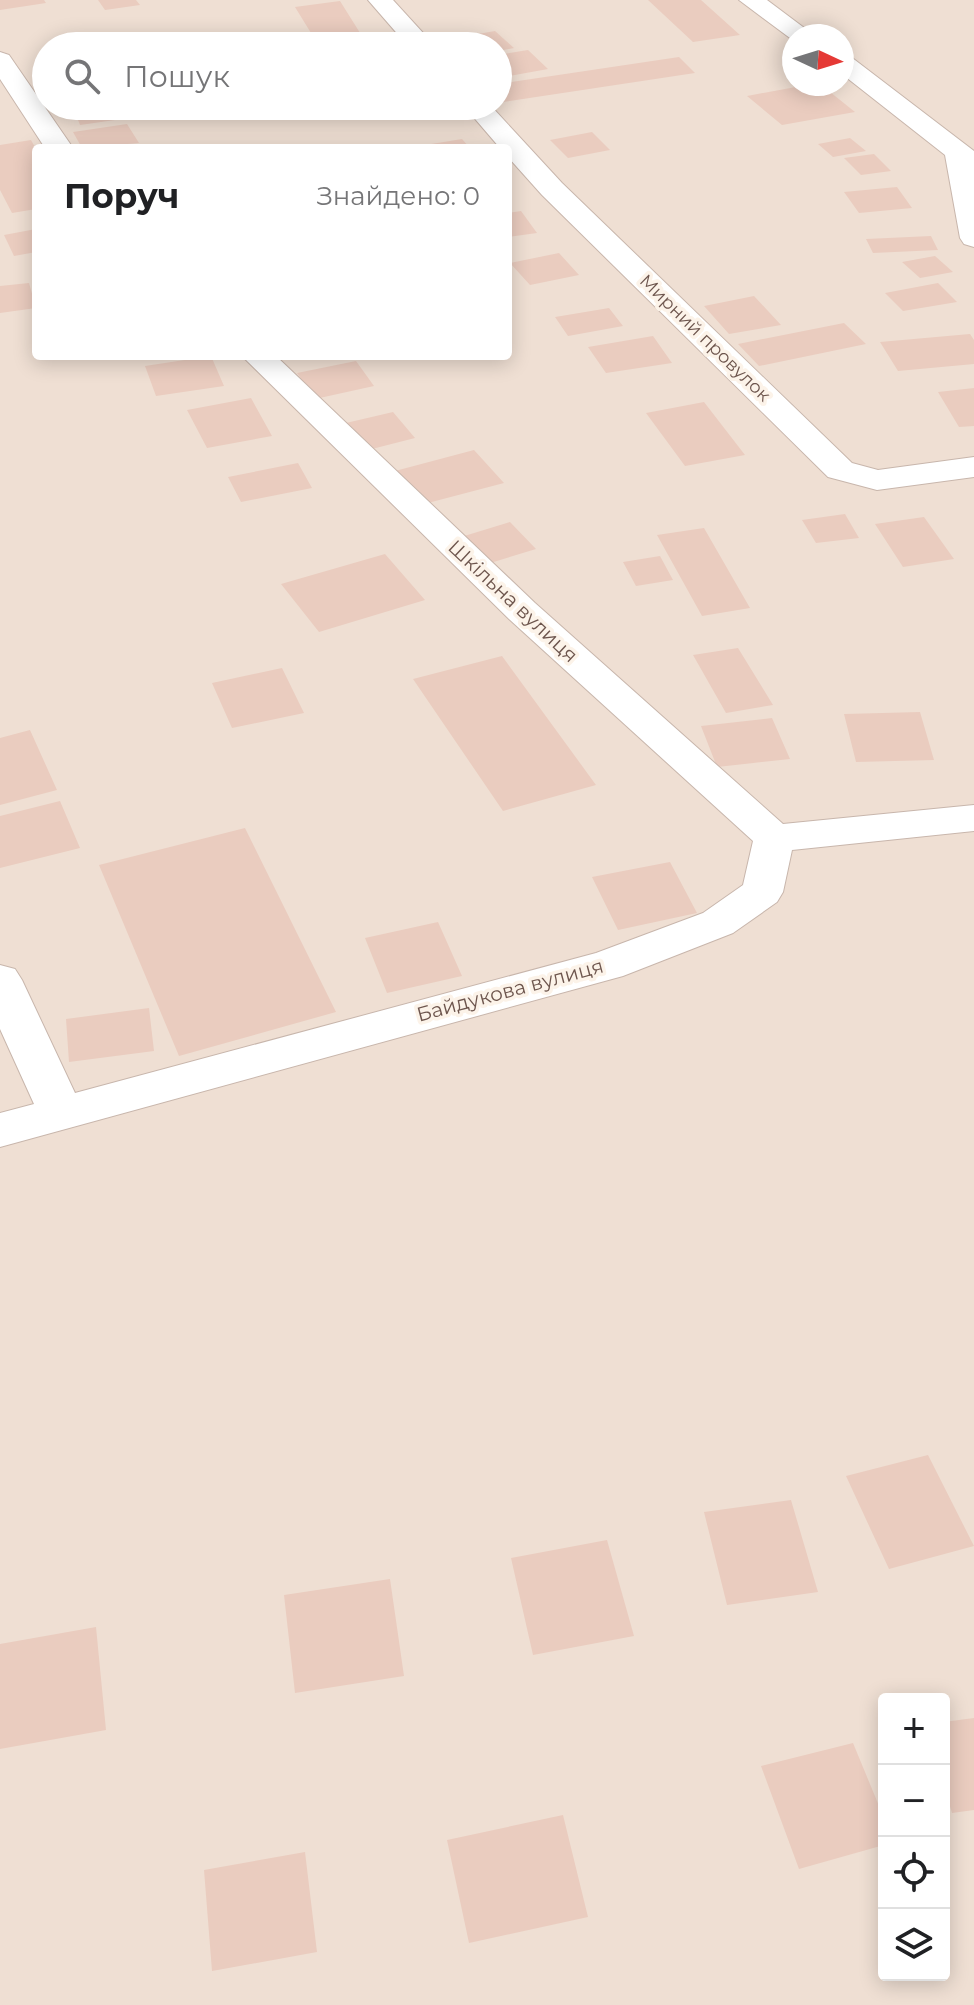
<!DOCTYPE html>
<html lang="uk">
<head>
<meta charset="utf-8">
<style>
	:root { --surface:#fff; --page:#f2f2f2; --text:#202124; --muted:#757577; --line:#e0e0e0 }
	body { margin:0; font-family:Montserrat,sans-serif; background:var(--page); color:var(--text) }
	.controls { position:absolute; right:24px; bottom:24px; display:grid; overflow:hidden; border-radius:8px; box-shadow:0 4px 20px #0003 }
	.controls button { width:72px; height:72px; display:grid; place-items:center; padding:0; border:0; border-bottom:2px solid var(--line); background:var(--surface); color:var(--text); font:40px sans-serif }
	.compass { position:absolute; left:782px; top:24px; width:72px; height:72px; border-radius:50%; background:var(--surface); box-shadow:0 4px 20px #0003; rotate:94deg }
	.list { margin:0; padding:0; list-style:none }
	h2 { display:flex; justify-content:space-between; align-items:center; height:104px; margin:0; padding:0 32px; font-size:34px }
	h2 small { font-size:26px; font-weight:400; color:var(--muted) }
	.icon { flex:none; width:44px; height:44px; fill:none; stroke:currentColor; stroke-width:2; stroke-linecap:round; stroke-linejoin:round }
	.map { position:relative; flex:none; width:974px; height:2005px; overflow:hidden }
	.search { position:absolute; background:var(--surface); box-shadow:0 4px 20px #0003; left:32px; top:32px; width:480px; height:88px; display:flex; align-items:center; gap:20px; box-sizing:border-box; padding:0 28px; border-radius:44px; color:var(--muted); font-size:30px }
	.panel { position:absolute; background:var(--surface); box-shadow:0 4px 20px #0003; left:32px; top:144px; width:480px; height:216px; border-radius:8px }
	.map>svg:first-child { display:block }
</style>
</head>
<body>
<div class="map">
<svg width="974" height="2005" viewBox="0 0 974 2005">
	<rect width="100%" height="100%" fill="#f9eee4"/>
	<path fill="#efdfd3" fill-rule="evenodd" d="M 0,0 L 974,0 L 974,2005 L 0,2005 ZM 794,36 L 842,36 L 842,84 L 794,84 ZM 46,46 L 498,46 L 498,106 L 46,106 ZM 36,148 L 508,148 L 508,356 L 36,356 ZM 884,1699 L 944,1699 L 944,1975 L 884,1975 Z"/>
	<path fill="#eaccbf" d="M 0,0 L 44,0 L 46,3 L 0,10 Z
		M 98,0 L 136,0 L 140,5 L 105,10 Z
		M 648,0 L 701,0 L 740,35 L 693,42 Z
		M 340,1 L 367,44 L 319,46 L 295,7 Z
		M 495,31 L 514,48 L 498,51 L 498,46 L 463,46 L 455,38 Z
		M 528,50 L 548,69 L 498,78 L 498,55 Z
		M 679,57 L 695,73 L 503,102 L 498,96 L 498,84 Z
		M 812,84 L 820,84 L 855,112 L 782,125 L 747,96 Z
		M 80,106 L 124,106 L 129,118 L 80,125 L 73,107 Z
		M 127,124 L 139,143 L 82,148 L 73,132 Z
		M 592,132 L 610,150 L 568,158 L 550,140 Z
		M 850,138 L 866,151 L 833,157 L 818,144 Z
		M 462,139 L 470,148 L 419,148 L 419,146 Z
		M 31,140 L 36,149 L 36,209 L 12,213 L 0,190 L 0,145 Z
		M 874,154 L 891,171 L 861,175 L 844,158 Z
		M 897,187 L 912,208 L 859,213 L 844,192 Z
		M 521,211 L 537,233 L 508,237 L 508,213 Z
		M 36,229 L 36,252 L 14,256 L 4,235 Z
		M 931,236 L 938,250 L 873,253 L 866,239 Z
		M 559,253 L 579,275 L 530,285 L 510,263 Z
		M 935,256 L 953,272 L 920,278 L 902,262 Z
		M 29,283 L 36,308 L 0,313 L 0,286 Z
		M 938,283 L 957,302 L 903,311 L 885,293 Z
		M 754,296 L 781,325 L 729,334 L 704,306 Z
		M 609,308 L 623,326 L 568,336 L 555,317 Z
		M 844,323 L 866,344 L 759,366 L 738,344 Z
		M 970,334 L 974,340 L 974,364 L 898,371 L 880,342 Z
		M 653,336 L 672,363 L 606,373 L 588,347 Z
		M 211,356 L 224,386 L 156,396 L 145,366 Z
		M 356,361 L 374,386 L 315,399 L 297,373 Z
		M 974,388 L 974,426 L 959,427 L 938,392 Z
		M 251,398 L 272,436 L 207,448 L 187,410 Z
		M 704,402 L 745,455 L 685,466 L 646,413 Z
		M 393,412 L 415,438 L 368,450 L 346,423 Z
		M 474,450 L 504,483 L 424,504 L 395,471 Z
		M 298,463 L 312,488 L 241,502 L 228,477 Z
		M 845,514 L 859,538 L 816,543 L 802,520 Z
		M 924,517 L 954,559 L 903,567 L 875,524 Z
		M 510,522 L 536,549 L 487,564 L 461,537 Z
		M 704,528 L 750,608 L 702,616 L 657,535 Z
		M 385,554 L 425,600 L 319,632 L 281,584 Z
		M 660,556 L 673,580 L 636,586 L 623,562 Z
		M 738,648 L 773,705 L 726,713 L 693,655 Z
		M 502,656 L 596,785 L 503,811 L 413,679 Z
		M 282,668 L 304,713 L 232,728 L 212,683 Z
		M 920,712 L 934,760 L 856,762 L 844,714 Z
		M 772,718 L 790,759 L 717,767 L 701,726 Z
		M 30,730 L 57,790 L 0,805 L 0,738 Z
		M 60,801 L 80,848 L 0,868 L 0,816 Z
		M 245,828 L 336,1012 L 179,1056 L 99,865 Z
		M 670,862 L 697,913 L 618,930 L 592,877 Z
		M 438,922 L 462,976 L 387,993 L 365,938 Z
		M 149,1008 L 154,1051 L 69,1062 L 66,1019 Z
		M 928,1455 L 974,1546 L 889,1569 L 846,1476 Z
		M 791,1500 L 818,1592 L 727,1605 L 704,1512 Z
		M 607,1540 L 634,1636 L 533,1655 L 511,1558 Z
		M 390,1579 L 404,1676 L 295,1693 L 284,1595 Z
		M 96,1627 L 106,1730 L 0,1749 L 0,1644 Z
		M 974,1718 L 974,1810 L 952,1813 L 944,1787 L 944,1722 Z
		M 853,1743 L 884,1818 L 884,1845 L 799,1869 L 761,1766 Z
		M 563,1815 L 588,1917 L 469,1943 L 447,1840 Z
		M 305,1852 L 317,1952 L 212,1971 L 204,1870 Z"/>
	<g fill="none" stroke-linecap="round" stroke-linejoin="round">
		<defs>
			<path id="minor" d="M 368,0 L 393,0 L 435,46 L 408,46 Z
				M 739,0 L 767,0 L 815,36 L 794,36 L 794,41 Z
				M 0,52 L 9,55 L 73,148 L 45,148 L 0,79 Z
				M 842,54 L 851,57 L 974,151 L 974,247 L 964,244 L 960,238 L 945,155 L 842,74 Z
				M 464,106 L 491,106 L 562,183 L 852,463 L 878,470 L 974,457 L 974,477 L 877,490 L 828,477 L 542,195 L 508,157 L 508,148 L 500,148 Z
				M 242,356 L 276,356 L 535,603 L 783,824 L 974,805 L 974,831 L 792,850 L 783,892 L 777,902 L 733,933 L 623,976 L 0,1147 L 0,1113 L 34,1104 L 0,1029 L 0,965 L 15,969 L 22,980 L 75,1093 L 596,953 L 703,913 L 743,885 L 753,841 L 509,619 Z"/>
		</defs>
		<use href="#minor" stroke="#c8b6ac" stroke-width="2"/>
		<use href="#minor" fill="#fff" fill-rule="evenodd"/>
	</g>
	<g text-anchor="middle" stroke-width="7" stroke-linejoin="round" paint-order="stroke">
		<g font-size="18" fill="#6d554d" stroke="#fcf3e9">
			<text transform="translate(705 338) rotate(44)" y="6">Мирний провулок</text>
		</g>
		<g font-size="20" fill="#6d554d" stroke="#fcf3e9">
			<text transform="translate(513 601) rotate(43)" y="7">Шкільна вулиця</text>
			<text transform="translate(510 990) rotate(-15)" y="7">Байдукова вулиця</text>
		</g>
	</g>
</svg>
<div class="controls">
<button>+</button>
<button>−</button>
<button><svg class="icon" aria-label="locate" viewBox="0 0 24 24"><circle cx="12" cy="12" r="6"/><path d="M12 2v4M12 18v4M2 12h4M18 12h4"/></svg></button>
<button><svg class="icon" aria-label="layers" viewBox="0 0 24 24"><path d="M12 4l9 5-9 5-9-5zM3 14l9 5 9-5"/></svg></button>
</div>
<svg class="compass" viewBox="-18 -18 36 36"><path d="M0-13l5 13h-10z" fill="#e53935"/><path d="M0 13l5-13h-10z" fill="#757577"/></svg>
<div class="search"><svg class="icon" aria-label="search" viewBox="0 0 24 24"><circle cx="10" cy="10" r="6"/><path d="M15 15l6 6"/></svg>Пошук</div>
<section class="panel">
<h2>Поруч<small>Знайдено: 0</small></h2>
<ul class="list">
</ul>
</section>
</div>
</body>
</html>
